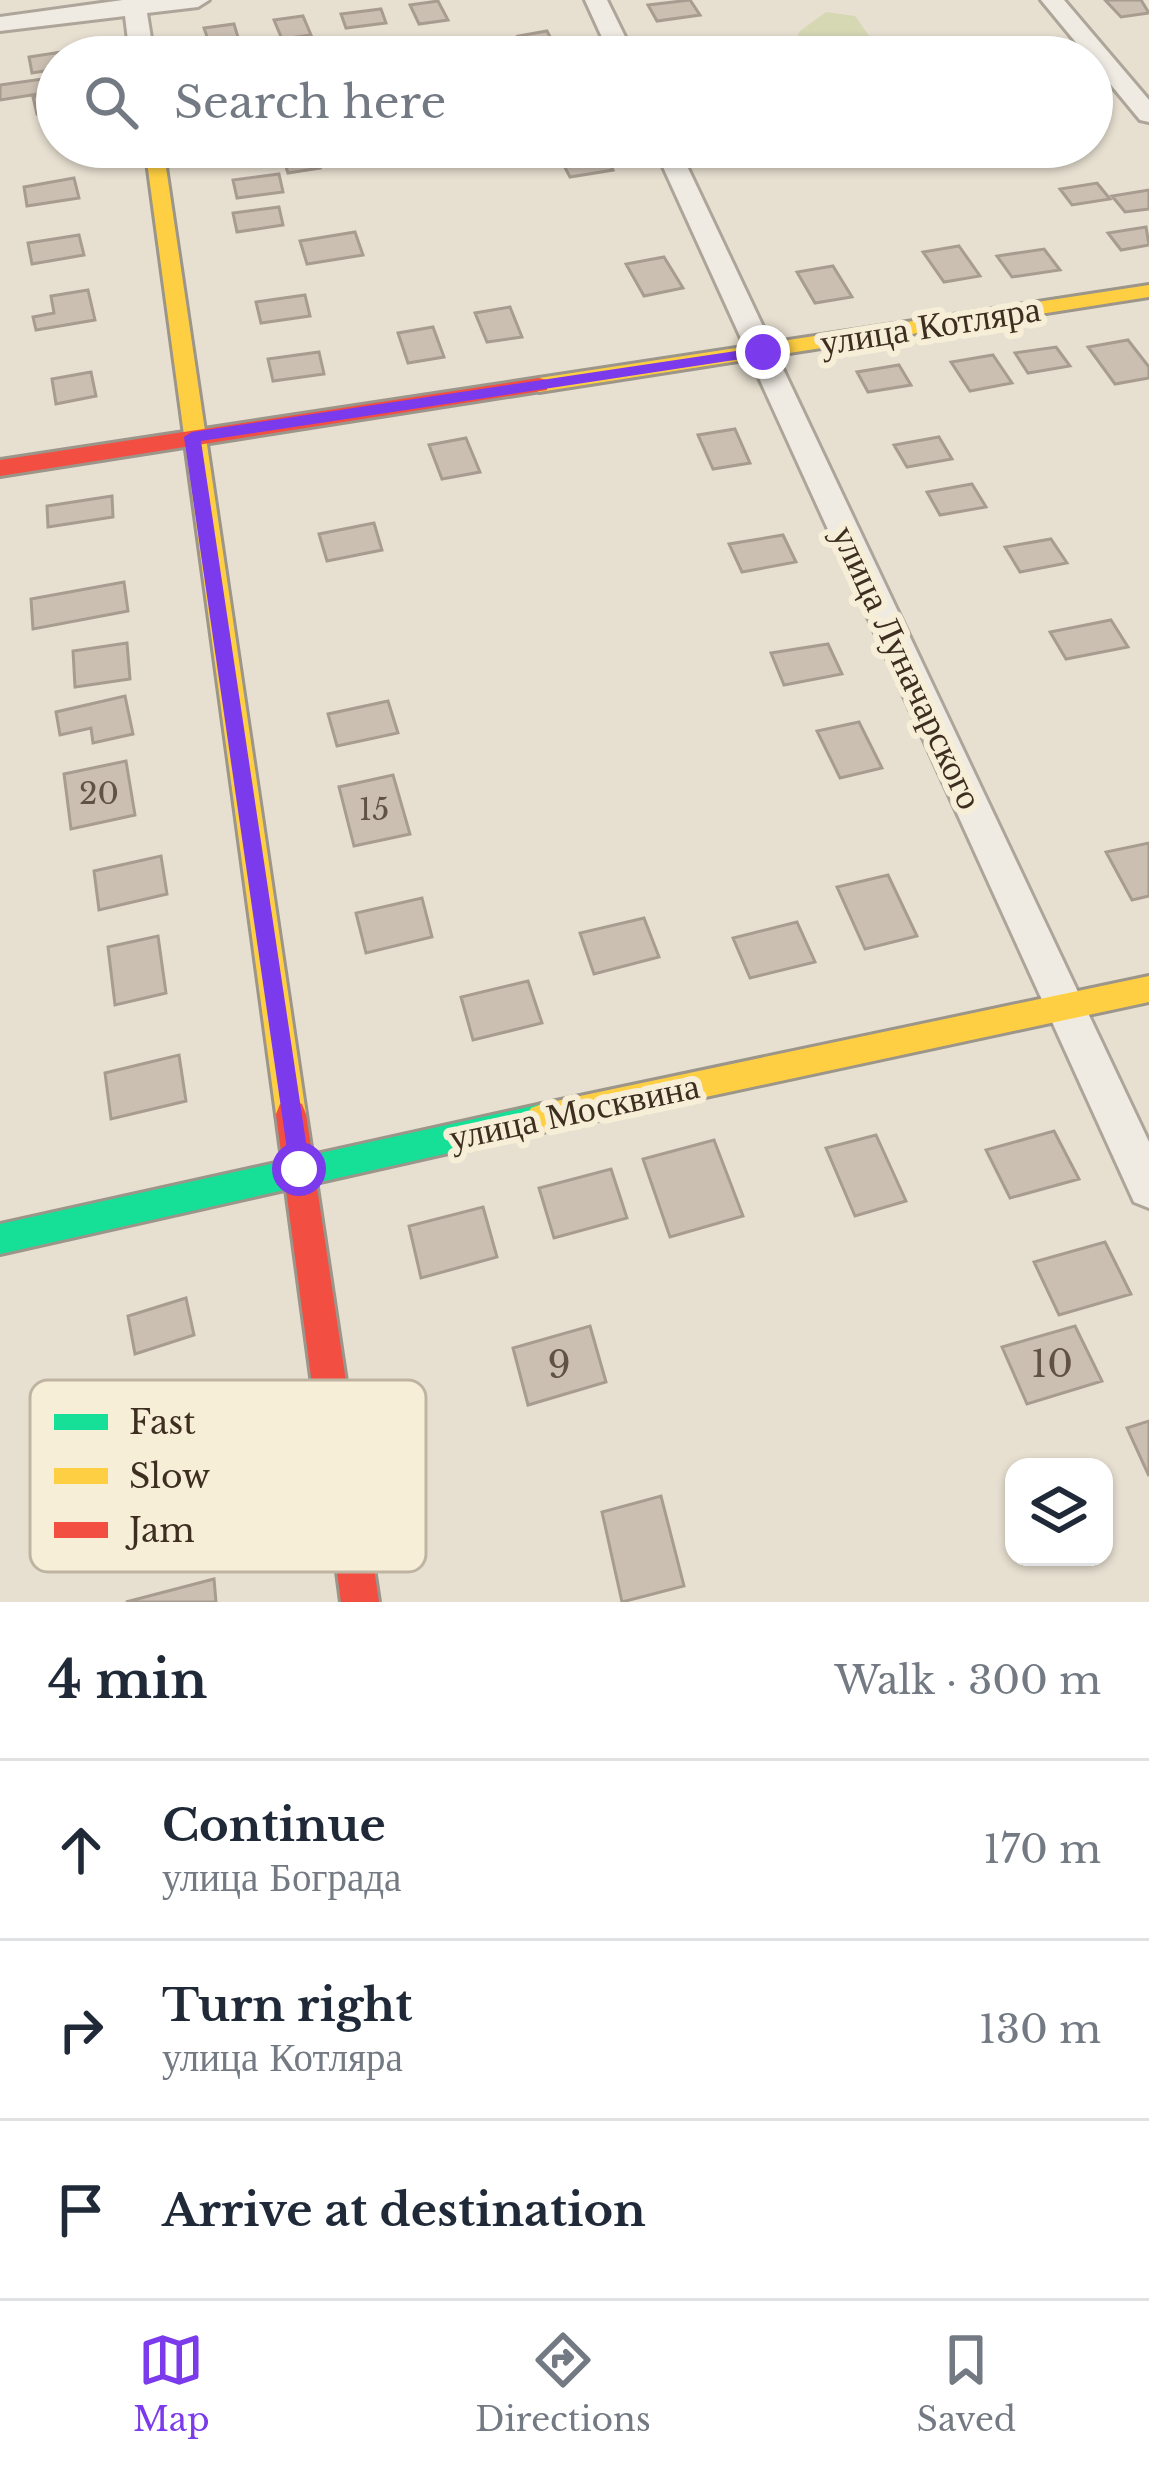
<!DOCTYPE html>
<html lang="en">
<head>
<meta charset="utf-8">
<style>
	:root { --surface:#fff; --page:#f6f6f7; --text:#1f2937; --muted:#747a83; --line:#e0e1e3; --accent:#7c3aed }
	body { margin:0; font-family:"Libre Baskerville",serif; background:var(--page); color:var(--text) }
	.controls { position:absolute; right:36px; bottom:36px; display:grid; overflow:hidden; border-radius:24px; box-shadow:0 3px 9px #0004 }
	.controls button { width:108px; height:108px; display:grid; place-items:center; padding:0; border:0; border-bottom:3px solid var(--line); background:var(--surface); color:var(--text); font:60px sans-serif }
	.stop { position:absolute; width:36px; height:36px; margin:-27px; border:9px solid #7c3aed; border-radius:50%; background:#fff }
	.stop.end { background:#7c3aed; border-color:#fff; box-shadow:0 3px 12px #0008 }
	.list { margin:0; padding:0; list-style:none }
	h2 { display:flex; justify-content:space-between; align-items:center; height:156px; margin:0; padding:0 48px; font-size:51px }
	h2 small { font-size:39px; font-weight:400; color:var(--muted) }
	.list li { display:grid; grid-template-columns:78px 1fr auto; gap:36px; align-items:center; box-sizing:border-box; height:180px; padding:0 48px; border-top:3px solid var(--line) }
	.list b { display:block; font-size:45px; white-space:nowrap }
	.list p { margin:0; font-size:39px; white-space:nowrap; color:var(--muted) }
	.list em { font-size:39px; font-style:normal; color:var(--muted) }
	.icon { flex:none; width:66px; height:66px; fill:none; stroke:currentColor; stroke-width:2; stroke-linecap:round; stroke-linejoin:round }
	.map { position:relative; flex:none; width:1149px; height:1602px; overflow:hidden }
	.search { position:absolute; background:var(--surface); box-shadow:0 3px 9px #0004; left:36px; right:36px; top:36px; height:132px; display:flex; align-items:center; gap:30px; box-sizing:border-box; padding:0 42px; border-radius:66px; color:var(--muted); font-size:45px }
	.sheet { height:696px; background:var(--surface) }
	nav { display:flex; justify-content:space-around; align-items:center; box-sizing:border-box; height:168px; border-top:3px solid var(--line); background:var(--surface); font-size:33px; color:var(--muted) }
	nav a { display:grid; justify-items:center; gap:6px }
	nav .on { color:var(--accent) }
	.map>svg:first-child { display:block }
</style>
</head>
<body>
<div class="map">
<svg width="1149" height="1602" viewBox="0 0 1149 1602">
	<rect width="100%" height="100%" fill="#e7e0d1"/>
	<path fill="#d6d7b3" d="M 826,12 L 855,16 L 884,57 L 786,57 L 800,31 Z"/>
	<path fill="#cbbfb2" stroke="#a89c90" stroke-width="3" d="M 690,0 L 700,15 L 657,21 L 648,5 Z
		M 1105,0 L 1141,0 L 1149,13 L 1121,17 Z
		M 438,1 L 448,20 L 419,24 L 410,5 Z
		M 381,9 L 386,23 L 346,28 L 341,14 Z
		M 303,16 L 311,35 L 282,39 L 274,20 Z
		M 234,24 L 240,44 L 211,48 L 204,28 Z
		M 547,31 L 558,52 L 529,56 L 518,36 Z
		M 718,44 L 724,57 L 677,57 L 673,48 Z
		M 61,52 L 57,69 L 32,73 L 29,57 Z
		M 57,77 L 57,91 L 0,100 L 0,85 Z
		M 57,93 L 57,111 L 37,114 L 33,97 Z
		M 313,147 L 320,168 L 288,173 L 280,149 Z
		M 604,153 L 613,170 L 570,177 L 561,160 Z
		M 279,174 L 283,192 L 237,198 L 233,180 Z
		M 74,178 L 79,198 L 27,206 L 24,187 Z
		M 1097,183 L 1110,199 L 1072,205 L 1060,189 Z
		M 1149,190 L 1149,209 L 1125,212 L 1112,196 Z
		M 279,207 L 283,225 L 237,232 L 233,213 Z
		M 1146,227 L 1149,245 L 1121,250 L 1108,233 Z
		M 355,232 L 363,255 L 307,264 L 300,241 Z
		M 79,235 L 84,255 L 32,264 L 28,243 Z
		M 959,246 L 980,276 L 944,282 L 923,252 Z
		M 1044,249 L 1060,270 L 1012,277 L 997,256 Z
		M 664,257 L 683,288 L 644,296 L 626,264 Z
		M 833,266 L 852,297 L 815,303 L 797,272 Z
		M 88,290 L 95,320 L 36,330 L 33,317 L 54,313 L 51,296 Z
		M 305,295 L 310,316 L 261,323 L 256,302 Z
		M 510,307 L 522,337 L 487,342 L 475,313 Z
		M 433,327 L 444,357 L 408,363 L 398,333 Z
		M 1128,340 L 1149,367 L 1149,378 L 1115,384 L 1088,347 Z
		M 1056,347 L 1070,366 L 1028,373 L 1015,353 Z
		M 319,352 L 324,374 L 273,381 L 268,359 Z
		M 993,355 L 1012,383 L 970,391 L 951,362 Z
		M 899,365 L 911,385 L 868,392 L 857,372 Z
		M 91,372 L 96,396 L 56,404 L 52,379 Z
		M 735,429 L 750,463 L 713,469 L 698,435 Z
		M 939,437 L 952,459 L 907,467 L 894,445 Z
		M 466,438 L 480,472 L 442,479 L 429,445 Z
		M 972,484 L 986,507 L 940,515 L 927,492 Z
		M 112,496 L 113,517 L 48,527 L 47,506 Z
		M 374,523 L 382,550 L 327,561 L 319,534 Z
		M 783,535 L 796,562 L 742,572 L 729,544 Z
		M 1051,539 L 1067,563 L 1020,572 L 1005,547 Z
		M 124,582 L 128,611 L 33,629 L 31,599 Z
		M 1111,620 L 1128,647 L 1066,659 L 1050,632 Z
		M 127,643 L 130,679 L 75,687 L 73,651 Z
		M 828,644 L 842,674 L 784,685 L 771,653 Z
		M 125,696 L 133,734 L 93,743 L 91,728 L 60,735 L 56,712 Z
		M 388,701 L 398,733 L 337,746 L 328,714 Z
		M 859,722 L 882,768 L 840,778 L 817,731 Z
		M 126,761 L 135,815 L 71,829 L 64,774 Z
		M 393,775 L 410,834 L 354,846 L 339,787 Z
		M 1149,843 L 1149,896 L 1132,900 L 1106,852 Z
		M 161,856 L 167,894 L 99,910 L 94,871 Z
		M 888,875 L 917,936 L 865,949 L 837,887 Z
		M 422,898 L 432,937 L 366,953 L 356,913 Z
		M 644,918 L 659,957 L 594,974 L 580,933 Z
		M 797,922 L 815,962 L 750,978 L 733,938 Z
		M 158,936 L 166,993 L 115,1005 L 108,947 Z
		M 528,981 L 542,1023 L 473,1040 L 461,997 Z
		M 179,1055 L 186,1101 L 111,1119 L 105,1073 Z
		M 1054,1131 L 1079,1179 L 1010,1198 L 986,1150 Z
		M 876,1135 L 906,1201 L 855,1216 L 826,1148 Z
		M 714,1140 L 743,1216 L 670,1237 L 643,1159 Z
		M 611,1169 L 627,1218 L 554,1238 L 539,1188 Z
		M 483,1207 L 497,1257 L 421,1278 L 409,1226 Z
		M 1105,1242 L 1131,1294 L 1059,1315 L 1034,1262 Z
		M 186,1298 L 194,1335 L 135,1354 L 128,1316 Z
		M 590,1326 L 606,1382 L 528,1405 L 513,1348 Z
		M 1075,1326 L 1102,1381 L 1027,1404 L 1002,1347 Z
		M 1149,1421 L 1149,1476 L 1127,1428 Z
		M 661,1496 L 684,1586 L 622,1602 L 602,1512 Z
		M 214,1579 L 216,1602 L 126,1602 Z"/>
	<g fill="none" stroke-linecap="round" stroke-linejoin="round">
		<defs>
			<path id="street" d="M 123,0 L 209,0 L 198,7 L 147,13 L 154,57 L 130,57 L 125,16 L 0,31 L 0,17 Z
				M 585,0 L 607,0 L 635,57 L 611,57 Z
				M 1041,0 L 1064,0 L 1149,100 L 1149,122 L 1140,120 Z
				M 654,147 L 678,147 L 1149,1142 L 1149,1208 L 1134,1202 Z"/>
			<path id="fast" d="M 542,1104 L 553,1108 L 558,1118 L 553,1128 L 542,1132 L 0,1254 L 0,1224 Z"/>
			<path id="slow" d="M 145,147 L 163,147 L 306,1114 L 302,1124 L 291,1128 L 280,1124 L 276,1114 Z
				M 1149,285 L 1149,297 L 539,392 L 528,385 L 539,378 Z
				M 1149,976 L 1149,1002 L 542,1132 L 531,1128 L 526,1118 L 531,1108 L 542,1104 Z"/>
			<path id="jam" d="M 539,378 L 547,380 L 547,390 L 0,476 L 0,460 Z
				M 291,1100 L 302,1104 L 306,1114 L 379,1602 L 341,1602 L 276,1114 L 280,1104 Z"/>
		</defs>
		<use href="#street" stroke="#ada599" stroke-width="6"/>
		<use href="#fast" stroke="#9c958a" stroke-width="6"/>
		<use href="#slow" stroke="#9c958a" stroke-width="6"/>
		<use href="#jam" stroke="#9c958a" stroke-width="6"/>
		<use href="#street" fill="#efebe3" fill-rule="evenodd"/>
		<use href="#fast" fill="#16e098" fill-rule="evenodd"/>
		<use href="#slow" fill="#ffcf43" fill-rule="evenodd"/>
		<use href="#jam" fill="#f24e42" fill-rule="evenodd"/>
	</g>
	<path fill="#7c3aed" d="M 763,347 L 771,352 L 768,355 L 201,441 L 310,1169 L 299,1180 L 291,1177 L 184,437 L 192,432 Z"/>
	<g text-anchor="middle" stroke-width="12" stroke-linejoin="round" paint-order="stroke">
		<g font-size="30" fill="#605244">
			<text x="99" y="804">20</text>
			<text x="374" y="820">15</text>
		</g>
		<g font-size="36" fill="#3d2e20" stroke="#f7eed8">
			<text transform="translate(930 325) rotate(-9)" y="13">улица Котляра</text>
			<text transform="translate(908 667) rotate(65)" y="13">улица Луначарского</text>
			<text transform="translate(574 1111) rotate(-12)" y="13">улица Москвина</text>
		</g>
		<g font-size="36" fill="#605244">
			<text x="1052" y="1377">10</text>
			<text x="559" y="1378">9</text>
		</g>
	</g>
	<rect x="30" y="1380" width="396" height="192" rx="18" fill="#f7eed8" stroke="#bfb4a1" stroke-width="3"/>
	<rect x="54" y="1414" width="54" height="16" fill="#16e098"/>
	<rect x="54" y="1468" width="54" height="16" fill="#ffcf43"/>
	<rect x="54" y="1522" width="54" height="16" fill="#f24e42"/>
	<g font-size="33" fill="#3d2e20">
		<text x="129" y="1434">Fast</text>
		<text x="129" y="1488">Slow</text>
		<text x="129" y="1542">Jam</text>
	</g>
</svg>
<div class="controls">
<button><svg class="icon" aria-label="layers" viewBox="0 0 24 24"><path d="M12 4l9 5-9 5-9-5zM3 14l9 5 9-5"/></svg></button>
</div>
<div class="stop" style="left:299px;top:1169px"></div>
<div class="stop end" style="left:763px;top:352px"></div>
<div class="search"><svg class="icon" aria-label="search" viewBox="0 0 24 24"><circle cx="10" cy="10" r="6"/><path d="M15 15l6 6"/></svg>Search here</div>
</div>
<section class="sheet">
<h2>4 min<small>Walk · 300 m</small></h2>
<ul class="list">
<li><svg class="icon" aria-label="ahead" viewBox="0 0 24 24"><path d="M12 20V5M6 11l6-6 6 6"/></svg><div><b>Continue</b><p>улица Бограда</p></div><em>170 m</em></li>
<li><svg class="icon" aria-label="right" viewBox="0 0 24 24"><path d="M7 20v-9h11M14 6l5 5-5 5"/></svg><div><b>Turn right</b><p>улица Котляра</p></div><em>130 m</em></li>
<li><svg class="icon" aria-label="arrive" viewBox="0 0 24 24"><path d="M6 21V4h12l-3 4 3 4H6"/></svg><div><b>Arrive at destination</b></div></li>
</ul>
</section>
<nav>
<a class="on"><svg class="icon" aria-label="map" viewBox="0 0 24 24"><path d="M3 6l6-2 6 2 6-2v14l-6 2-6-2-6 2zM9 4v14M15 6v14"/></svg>Map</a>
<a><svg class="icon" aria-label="directions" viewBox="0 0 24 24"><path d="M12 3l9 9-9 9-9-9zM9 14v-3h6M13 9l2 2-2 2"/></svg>Directions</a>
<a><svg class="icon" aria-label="saved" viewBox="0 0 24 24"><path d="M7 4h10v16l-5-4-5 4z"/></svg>Saved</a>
</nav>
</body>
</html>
